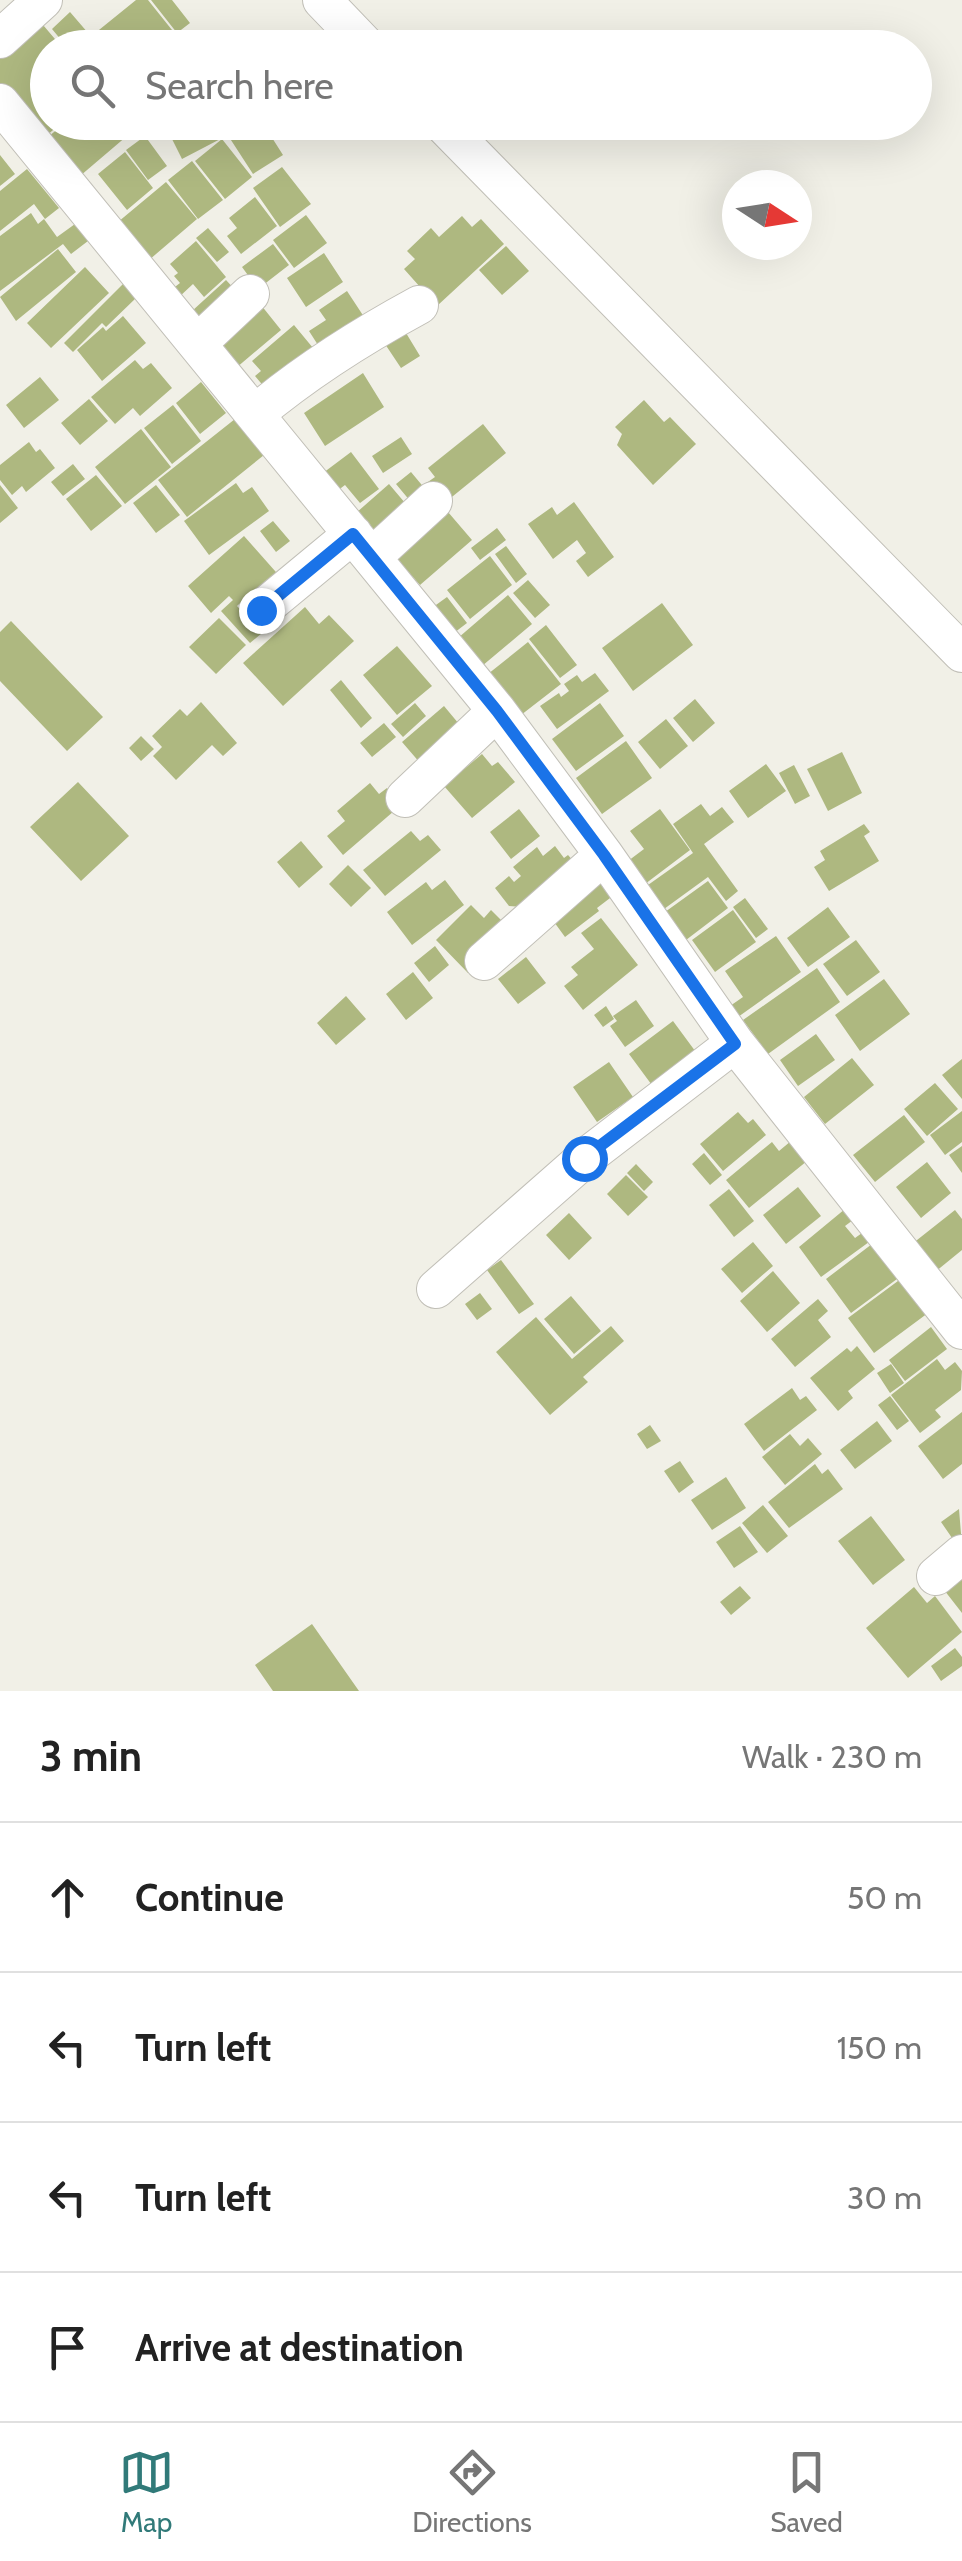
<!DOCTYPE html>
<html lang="en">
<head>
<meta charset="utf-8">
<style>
	:root { --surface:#fff; --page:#f2f2f2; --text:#222; --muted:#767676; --line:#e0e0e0; --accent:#317a79 }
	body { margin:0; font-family:Cabin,sans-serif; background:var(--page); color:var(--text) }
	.compass { position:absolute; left:722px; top:170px; width:90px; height:90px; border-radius:50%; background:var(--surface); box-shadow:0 10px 40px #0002; rotate:102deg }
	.stop { position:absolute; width:30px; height:30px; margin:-22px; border:8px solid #1a73e8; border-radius:50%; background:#fff }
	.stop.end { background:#1a73e8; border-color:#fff; box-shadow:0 2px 10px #0008 }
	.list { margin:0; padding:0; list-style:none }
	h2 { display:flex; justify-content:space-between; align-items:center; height:130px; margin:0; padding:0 40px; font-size:42px }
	h2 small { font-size:32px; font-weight:400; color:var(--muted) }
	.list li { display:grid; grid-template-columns:65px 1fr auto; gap:30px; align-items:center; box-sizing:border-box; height:150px; padding:0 40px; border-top:2px solid var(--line) }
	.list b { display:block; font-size:38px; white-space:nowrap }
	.list em { font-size:32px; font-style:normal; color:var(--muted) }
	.icon { flex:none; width:55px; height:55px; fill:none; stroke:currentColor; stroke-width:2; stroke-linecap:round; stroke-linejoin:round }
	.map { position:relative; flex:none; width:962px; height:1691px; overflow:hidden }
	.search { position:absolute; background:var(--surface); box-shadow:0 10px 40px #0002; left:30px; right:30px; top:30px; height:110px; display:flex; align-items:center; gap:25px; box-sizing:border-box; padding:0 35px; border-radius:55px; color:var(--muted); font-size:38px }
	.sheet { height:730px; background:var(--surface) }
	nav { display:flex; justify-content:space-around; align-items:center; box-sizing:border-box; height:140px; border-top:2px solid var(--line); background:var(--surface); font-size:28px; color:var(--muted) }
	nav a { display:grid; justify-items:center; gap:5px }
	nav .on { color:var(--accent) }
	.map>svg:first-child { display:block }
</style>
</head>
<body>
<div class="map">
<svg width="962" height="1691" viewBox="0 0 962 1691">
	<rect width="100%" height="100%" fill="#f1f0e7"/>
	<path fill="#aeb880" d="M 136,0 L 148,0 L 172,30 L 150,48 L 105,48 L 94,34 Z
		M 151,0 L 172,0 L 190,23 L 177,33 Z
		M 70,12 L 101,48 L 75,48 L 66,37 L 62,41 L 52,29 Z
		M 38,19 L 60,45 L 65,40 L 72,48 L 48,48 L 48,122 L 62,122 L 44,138 L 0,88 L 0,52 Z
		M 66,122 L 128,122 L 134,130 L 80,176 L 48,137 Z
		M 169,122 L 222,122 L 228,135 L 182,159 L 165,125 Z
		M 251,122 L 262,122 L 283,155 L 253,174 L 229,137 Z
		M 145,136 L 167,166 L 148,180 L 126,150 Z
		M 222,139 L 252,177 L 225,199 L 195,161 Z
		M 125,152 L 153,188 L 127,210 L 98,174 Z
		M 0,155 L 15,174 L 0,186 Z
		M 192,161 L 223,200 L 198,219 L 168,180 Z
		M 282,167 L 311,204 L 280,227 L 253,188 Z
		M 27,169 L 59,208 L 45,219 L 34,204 L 0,231 L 0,191 Z
		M 166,182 L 197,219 L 149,260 L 118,222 Z
		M 255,197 L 277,226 L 241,254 L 227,236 L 237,228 L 229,218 Z
		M 31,213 L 38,224 L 44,219 L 57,237 L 75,224 L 88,241 L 71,254 L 63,244 L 0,291 L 0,236 Z
		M 306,215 L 327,243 L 294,268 L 273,240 Z
		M 462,216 L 472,227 L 481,219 L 504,244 L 437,306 L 404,269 L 415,259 L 407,251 L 431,228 L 439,237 Z
		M 208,228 L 229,252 L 217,262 L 196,238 Z
		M 196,241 L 226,277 L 204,297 L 193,284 L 178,298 L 171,290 L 180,283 L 174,276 L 178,273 L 170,264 Z
		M 273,244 L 289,265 L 258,289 L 242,267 Z
		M 506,246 L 529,271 L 502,295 L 479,270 Z
		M 58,249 L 76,272 L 16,321 L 0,297 Z
		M 324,253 L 343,282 L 306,307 L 287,278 Z
		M 85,267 L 109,293 L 51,348 L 27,323 Z
		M 226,280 L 239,294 L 206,325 L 192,311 Z
		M 123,284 L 136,298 L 106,327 L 102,323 L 73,352 L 64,343 Z
		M 347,291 L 370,326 L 325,356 L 309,331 L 326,320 L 319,310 Z
		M 257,300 L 281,330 L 236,368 L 211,338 Z
		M 123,316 L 146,343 L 102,381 L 77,350 L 103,327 L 106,331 Z
		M 294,325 L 318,354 L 271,395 L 255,376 L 261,371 L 252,361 Z
		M 403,328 L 420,356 L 401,368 L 383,341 Z
		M 135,360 L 143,369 L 151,363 L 172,388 L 140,416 L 133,408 L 115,424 L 91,397 Z
		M 363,373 L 384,407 L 325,446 L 304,413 Z
		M 40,377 L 59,400 L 24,428 L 6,405 Z
		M 201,382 L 226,413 L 200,434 L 176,403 Z
		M 89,399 L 108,421 L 80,445 L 61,423 Z
		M 644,400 L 664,422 L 670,417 L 696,444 L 653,485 L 617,445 L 622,434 L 615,427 Z
		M 173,405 L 201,441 L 172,464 L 144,428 Z
		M 235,419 L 264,455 L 187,517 L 158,480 Z
		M 483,424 L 506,453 L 442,505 L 425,484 L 435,477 L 428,468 Z
		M 141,429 L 171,467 L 125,504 L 95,467 Z
		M 401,437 L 412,454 L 383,473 L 372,456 Z
		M 29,442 L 36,452 L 40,449 L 55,468 L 26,492 L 22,486 L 12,495 L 0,480 L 0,465 Z
		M 351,452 L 379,489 L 360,503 L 345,485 L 333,494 L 319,476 Z
		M 73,464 L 85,479 L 63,496 L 51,482 Z
		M 411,472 L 431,496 L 416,508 L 396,484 Z
		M 96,475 L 122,506 L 91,531 L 66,499 Z
		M 236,483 L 243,493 L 252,487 L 269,511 L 209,555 L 184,521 Z
		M 389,484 L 411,510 L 377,539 L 356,513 Z
		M 0,485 L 18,508 L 0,523 Z
		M 156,485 L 180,515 L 156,533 L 133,503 Z
		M 574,502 L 614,557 L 588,577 L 576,561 L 586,553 L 577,540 L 553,559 L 528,524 L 552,507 L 557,515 Z
		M 448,512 L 472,540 L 420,585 L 396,558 Z
		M 273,521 L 290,541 L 276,552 L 260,531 Z
		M 497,528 L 506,540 L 480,560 L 471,548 Z
		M 244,536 L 283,580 L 263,599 L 255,589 L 237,606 L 262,633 L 250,643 L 221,611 L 233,600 L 229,596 L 211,613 L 188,586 Z
		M 506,546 L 527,574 L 516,583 L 495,554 Z
		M 490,556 L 512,585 L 470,619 L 447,590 Z
		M 528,580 L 550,605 L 535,618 L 513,593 Z
		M 508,595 L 532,624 L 482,666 L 458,638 Z
		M 447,597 L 467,623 L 450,636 L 429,610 Z
		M 662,603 L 693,645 L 633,691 L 602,648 Z
		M 305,607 L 319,624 L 329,615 L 354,641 L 283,706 L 243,663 Z
		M 219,618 L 246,645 L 216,674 L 189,647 Z
		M 11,621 L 103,717 L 67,751 L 0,681 L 0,632 Z
		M 546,625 L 577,665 L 560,678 L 529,639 Z
		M 528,642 L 561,684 L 521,715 L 488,674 Z
		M 397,646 L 432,686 L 397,715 L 363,675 Z
		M 595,673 L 609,691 L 557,729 L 540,706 L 559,693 L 561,697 L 569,691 L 564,684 L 577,675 L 582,682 Z
		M 341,680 L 372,718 L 361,728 L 330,690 Z
		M 695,699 L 715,723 L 693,742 L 673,718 Z
		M 201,702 L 237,743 L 223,756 L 212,745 L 176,780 L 153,756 L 162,747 L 152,736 L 180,709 L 187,716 Z
		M 415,703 L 426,716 L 403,737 L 391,724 Z
		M 600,703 L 624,736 L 576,771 L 552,739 Z
		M 444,706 L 469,736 L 427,771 L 402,742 Z
		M 666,719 L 688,746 L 660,769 L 638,742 Z
		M 384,723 L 396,737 L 372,757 L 360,743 Z
		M 141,736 L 154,749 L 141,761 L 129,748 Z
		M 626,741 L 652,778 L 602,814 L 576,778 Z
		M 842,752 L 862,793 L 828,811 L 807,769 Z
		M 482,754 L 492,766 L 498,762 L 515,782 L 472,818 L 444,786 Z
		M 766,764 L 786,791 L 748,818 L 729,791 Z
		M 794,765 L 810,796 L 795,804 L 779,773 Z
		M 78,782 L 129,836 L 81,881 L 30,827 Z
		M 370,783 L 379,794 L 387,788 L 401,805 L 343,855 L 327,836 L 345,821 L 337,811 Z
		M 701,804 L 710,816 L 722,807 L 734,822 L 704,844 L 738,891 L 726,901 L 708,877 L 664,909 L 648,885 L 693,853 L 673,824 Z
		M 519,809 L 540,836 L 511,859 L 490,832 Z
		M 660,809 L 690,850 L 645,884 L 628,861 L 644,849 L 630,831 Z
		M 864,824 L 870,832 L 864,836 L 879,861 L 829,891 L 814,867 L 825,860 L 820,851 Z
		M 411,831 L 420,841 L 428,835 L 441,850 L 385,896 L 363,870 Z
		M 301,841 L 323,867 L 299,888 L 277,862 Z
		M 555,846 L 564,858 L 568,855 L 582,871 L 536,908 L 509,906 L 495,888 L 509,876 L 514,882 L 521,876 L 513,867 L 537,847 L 543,856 Z
		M 348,865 L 371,888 L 351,907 L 329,884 Z
		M 597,871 L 614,895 L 597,908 L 599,911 L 565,937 L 549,915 Z
		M 445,880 L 464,905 L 412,945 L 387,912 L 426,882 L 432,890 Z
		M 708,881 L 728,908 L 686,940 L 665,912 Z
		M 745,898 L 768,929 L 756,938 L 733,907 Z
		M 471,905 L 484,918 L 491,910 L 511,930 L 468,973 L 436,940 Z
		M 828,907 L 850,937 L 808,967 L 787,938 Z
		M 733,910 L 756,942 L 715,972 L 692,940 Z
		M 601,918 L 638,965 L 583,1010 L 564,986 L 578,975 L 571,967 L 594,949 L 581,933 Z
		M 776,936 L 801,972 L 738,1017 L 730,1006 L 743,997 L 725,971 Z
		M 856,940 L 880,972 L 847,996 L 823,964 Z
		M 435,946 L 449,965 L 429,982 L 414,963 Z
		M 526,957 L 546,983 L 518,1004 L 498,979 Z
		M 817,968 L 840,1002 L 768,1054 L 743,1020 Z
		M 413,972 L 433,998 L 406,1020 L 386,994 Z
		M 884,979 L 910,1014 L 860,1051 L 835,1015 Z
		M 346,996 L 366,1019 L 336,1045 L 317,1023 Z
		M 636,1000 L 654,1026 L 625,1047 L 610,1026 L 617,1021 L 613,1016 Z
		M 606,1006 L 614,1019 L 603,1027 L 594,1015 Z
		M 673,1021 L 701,1059 L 657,1092 L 629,1054 Z
		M 816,1034 L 835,1060 L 798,1086 L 780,1060 Z
		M 852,1058 L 874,1085 L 825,1124 L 804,1097 Z
		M 962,1059 L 962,1099 L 942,1075 Z
		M 609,1062 L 633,1097 L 597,1122 L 573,1087 Z
		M 935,1083 L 958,1109 L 927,1136 L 904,1109 Z
		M 962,1111 L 962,1142 L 945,1155 L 930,1135 Z
		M 738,1112 L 748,1123 L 753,1119 L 766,1135 L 723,1171 L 700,1144 Z
		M 904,1115 L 925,1142 L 875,1182 L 853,1155 Z
		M 791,1141 L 807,1161 L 749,1208 L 726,1180 L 772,1142 L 779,1151 Z
		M 962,1146 L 962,1173 L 949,1155 Z
		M 704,1153 L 722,1175 L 710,1185 L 692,1164 Z
		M 927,1162 L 951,1193 L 921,1218 L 896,1187 Z
		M 636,1164 L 653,1182 L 644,1191 L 627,1173 Z
		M 626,1175 L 648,1197 L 628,1216 L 607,1194 Z
		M 798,1187 L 821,1216 L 786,1244 L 763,1215 Z
		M 729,1189 L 754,1221 L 734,1237 L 709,1205 Z
		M 845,1209 L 853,1220 L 845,1226 L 855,1238 L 862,1233 L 869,1242 L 821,1277 L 799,1247 Z
		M 955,1210 L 962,1219 L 962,1250 L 935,1272 L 912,1244 Z
		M 569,1213 L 592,1238 L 569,1260 L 546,1235 Z
		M 753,1242 L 773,1266 L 742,1293 L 721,1269 Z
		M 872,1244 L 897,1279 L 851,1313 L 826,1279 Z
		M 501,1260 L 534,1304 L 519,1314 L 487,1270 Z
		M 773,1271 L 800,1303 L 767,1332 L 740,1301 Z
		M 902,1278 L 928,1313 L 874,1353 L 848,1318 Z
		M 480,1293 L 492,1309 L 477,1320 L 465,1304 Z
		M 571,1296 L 601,1331 L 574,1354 L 544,1319 Z
		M 818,1299 L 828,1311 L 818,1320 L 831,1337 L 795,1367 L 771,1339 Z
		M 536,1317 L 572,1359 L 611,1326 L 624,1341 L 583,1377 L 588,1382 L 550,1415 L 496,1352 Z
		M 931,1327 L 947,1349 L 905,1381 L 889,1360 Z
		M 857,1346 L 875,1369 L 848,1391 L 853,1398 L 838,1411 L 810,1378 L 847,1348 L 851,1352 Z
		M 937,1359 L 945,1370 L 955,1362 L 962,1371 L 961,1390 L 935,1410 L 941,1417 L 920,1433 L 891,1395 Z
		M 891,1364 L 904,1383 L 890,1393 L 877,1373 Z
		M 792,1388 L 800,1400 L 806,1396 L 817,1410 L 764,1451 L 744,1424 Z
		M 890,1396 L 909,1421 L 897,1430 L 878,1405 Z
		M 962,1412 L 962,1464 L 943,1479 L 918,1446 Z
		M 877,1421 L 892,1441 L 855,1469 L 840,1450 Z
		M 650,1425 L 661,1441 L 647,1449 L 637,1434 Z
		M 790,1434 L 800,1446 L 808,1438 L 822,1454 L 785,1485 L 762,1457 Z
		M 680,1461 L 694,1482 L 679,1493 L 664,1471 Z
		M 815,1464 L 822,1474 L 828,1469 L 843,1489 L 789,1528 L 768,1502 Z
		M 726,1477 L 746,1508 L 712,1530 L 691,1500 Z
		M 763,1505 L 788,1536 L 767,1553 L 742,1523 Z
		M 959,1509 L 962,1546 L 959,1548 L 941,1522 Z
		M 871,1516 L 905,1560 L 873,1585 L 838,1541 Z
		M 740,1526 L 758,1552 L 734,1568 L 716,1542 Z
		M 962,1569 L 962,1613 L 941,1586 Z
		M 740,1586 L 751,1598 L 731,1615 L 720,1602 Z
		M 914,1587 L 927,1603 L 935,1596 L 962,1632 L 908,1678 L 866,1628 Z
		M 312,1624 L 359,1691 L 273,1691 L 255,1665 Z
		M 955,1648 L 962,1657 L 962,1666 L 941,1681 L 931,1666 Z"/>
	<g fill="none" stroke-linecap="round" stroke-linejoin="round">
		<defs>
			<path id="minor" d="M 322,0 L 368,48
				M 0,39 L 43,0
				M 0,103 L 497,711 L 604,855 L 735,1043 L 962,1330
				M 441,122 L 962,653
				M 198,343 L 250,294
				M 255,414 C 306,371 360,337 419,305
				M 372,557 L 433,501
				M 261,610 L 353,534
				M 405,798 L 497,711
				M 484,961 L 604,855
				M 436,1289 L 585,1158 L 735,1043
				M 936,1576 L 962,1554"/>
		</defs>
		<use href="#minor" stroke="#c1bfb7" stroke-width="40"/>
		<use href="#minor" stroke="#fff" stroke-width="38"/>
	</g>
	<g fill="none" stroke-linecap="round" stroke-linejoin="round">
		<path stroke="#1a73e8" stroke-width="12" d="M 261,610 L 353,534 L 497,711 L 604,855 L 735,1044 L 584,1158"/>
	</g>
</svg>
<svg class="compass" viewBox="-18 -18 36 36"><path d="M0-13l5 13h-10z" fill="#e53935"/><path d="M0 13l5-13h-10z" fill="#767676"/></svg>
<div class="stop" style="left:584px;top:1158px"></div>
<div class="stop end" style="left:261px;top:610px"></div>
<div class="search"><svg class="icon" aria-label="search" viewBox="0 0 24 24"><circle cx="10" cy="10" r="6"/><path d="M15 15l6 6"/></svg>Search here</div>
</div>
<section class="sheet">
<h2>3 min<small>Walk · 230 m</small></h2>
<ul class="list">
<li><svg class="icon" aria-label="ahead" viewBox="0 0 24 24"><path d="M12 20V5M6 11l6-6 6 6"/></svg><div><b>Continue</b></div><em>50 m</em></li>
<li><svg class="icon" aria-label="left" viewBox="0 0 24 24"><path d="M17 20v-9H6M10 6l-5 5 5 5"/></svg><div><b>Turn left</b></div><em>150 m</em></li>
<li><svg class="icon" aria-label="left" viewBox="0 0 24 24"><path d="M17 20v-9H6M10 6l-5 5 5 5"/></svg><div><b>Turn left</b></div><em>30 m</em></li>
<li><svg class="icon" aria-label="arrive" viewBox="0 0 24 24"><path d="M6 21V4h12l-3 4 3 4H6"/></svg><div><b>Arrive at destination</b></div></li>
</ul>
</section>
<nav>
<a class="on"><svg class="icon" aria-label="map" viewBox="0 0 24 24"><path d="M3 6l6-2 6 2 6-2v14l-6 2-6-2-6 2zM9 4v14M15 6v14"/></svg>Map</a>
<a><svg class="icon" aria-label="directions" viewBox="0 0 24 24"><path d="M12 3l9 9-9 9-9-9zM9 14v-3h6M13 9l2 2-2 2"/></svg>Directions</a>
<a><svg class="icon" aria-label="saved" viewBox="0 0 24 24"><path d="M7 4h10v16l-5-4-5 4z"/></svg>Saved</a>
</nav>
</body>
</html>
